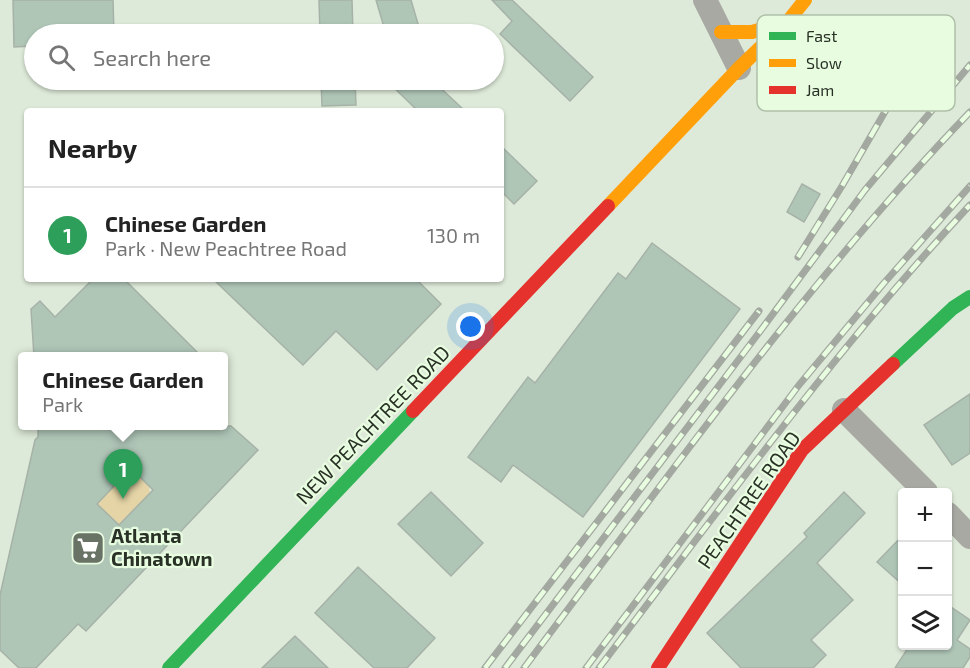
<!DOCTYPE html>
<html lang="en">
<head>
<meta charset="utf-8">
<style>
	:root { --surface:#fff; --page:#f6f6f6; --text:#222; --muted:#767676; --line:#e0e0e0; --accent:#687265 }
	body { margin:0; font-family:"Exo 2",sans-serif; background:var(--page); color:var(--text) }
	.controls { position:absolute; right:18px; bottom:18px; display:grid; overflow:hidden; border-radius:6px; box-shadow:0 2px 4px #0004 }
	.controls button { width:54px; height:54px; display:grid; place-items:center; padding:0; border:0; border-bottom:2px solid var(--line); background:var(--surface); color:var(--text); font:30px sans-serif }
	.you { position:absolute; left:471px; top:327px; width:21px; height:21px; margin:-15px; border:4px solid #fff; border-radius:50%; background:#1a73e8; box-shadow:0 0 0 9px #1a73e833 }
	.badge { display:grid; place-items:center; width:39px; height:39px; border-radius:50%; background:var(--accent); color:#fff; font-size:20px; font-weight:700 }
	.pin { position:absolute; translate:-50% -50px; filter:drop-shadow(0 2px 3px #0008) }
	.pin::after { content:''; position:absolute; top:32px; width:21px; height:18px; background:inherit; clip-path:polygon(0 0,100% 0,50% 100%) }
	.popup { position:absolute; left:18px; top:352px; width:210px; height:78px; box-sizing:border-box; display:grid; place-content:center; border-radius:6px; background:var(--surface); filter:drop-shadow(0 2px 4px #0005); font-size:20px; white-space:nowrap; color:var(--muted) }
	.popup b { font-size:22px; color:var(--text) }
	.popup::after { content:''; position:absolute; left:50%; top:100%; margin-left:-12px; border:12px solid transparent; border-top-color:var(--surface) }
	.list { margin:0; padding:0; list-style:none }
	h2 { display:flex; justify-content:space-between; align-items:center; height:78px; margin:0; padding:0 24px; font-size:26px }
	h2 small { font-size:20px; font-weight:400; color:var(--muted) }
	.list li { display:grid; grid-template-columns:39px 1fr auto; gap:18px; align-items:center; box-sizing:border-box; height:96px; padding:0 24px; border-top:2px solid var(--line) }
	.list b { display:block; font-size:22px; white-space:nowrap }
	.list p { margin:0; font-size:20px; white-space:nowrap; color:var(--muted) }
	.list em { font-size:20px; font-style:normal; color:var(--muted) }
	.icon { flex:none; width:33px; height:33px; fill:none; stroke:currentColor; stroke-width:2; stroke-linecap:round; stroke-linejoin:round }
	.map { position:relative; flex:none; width:970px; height:668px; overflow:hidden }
	.search { position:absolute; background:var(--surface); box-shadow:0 2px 4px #0004; left:24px; top:24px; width:480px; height:66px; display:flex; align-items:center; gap:15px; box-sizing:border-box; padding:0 21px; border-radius:33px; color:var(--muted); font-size:22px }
	.panel { position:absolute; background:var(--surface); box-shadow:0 2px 4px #0004; left:24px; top:108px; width:480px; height:174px; border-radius:6px }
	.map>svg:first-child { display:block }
</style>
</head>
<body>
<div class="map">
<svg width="970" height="668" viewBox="0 0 970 668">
	<rect width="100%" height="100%" fill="#deead9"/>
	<path fill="#e4d4a6" d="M 131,468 L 149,487 L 150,493 L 119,525 L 97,504 Z"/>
	<path fill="#afc6b7" stroke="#a6b2a7" stroke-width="1.5" fill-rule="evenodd" d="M 13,0 L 113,0 L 114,34 L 34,34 L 34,46 L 14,47 Z
		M 319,0 L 352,0 L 353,34 L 320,34 Z
		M 376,0 L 411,0 L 421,34 L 386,34 Z
		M 492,0 L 512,0 L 593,77 L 570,101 L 500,34 L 512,21 Z
		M 321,80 L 355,80 L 356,105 L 322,106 Z
		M 386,80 L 432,80 L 465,111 L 418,111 Z
		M 501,146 L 537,181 L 514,204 L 501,191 Z
		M 802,184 L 820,194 L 804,222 L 787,212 Z
		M 652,243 L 740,309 L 583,517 L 513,465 L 501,482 L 468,457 L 528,377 L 535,383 L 618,273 L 626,279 Z
		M 93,279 L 124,279 L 202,357 L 34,357 L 31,309 L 40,301 L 55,317 Z
		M 213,279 L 416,279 L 441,304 L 377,370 L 336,331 L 303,365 Z
		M 970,394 L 970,453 L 952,465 L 924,425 Z
		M 38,426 L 231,426 L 258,450 L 86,631 L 78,624 L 36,668 L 19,668 L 0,650 L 0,595 L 35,440 L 38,437 ZM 131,468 L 153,490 L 119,525 L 97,504 Z
		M 431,492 L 483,543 L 451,576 L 398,524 Z
		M 844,492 L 865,513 L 817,563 L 853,600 L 811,640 L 826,655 L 813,668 L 741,668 L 707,633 L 807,537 L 804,533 Z
		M 903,535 L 903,585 L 877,562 Z
		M 358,567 L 435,638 L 407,668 L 374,668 L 315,613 Z
		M 948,605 L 970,620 L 957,640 L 970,649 L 970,657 L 963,668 L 895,668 L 910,645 L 948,645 Z
		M 295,636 L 328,668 L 262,668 Z"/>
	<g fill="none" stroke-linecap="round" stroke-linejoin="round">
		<path stroke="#a8a9a3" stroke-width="24" d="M 705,0 L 739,68
			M 844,410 L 926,492
			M 948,514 L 970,537"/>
		<path stroke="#30b455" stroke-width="14" d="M 893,364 L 953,308 L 970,297
			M 169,668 L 413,411"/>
		<path stroke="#ff9f0a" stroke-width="14" d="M 721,32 L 752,32 L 782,23
			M 608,206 L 739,68 L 789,20 L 805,0"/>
		<path stroke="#e5322d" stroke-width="14" d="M 413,411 L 608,206
			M 658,668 L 802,450 L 893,364"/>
		<defs>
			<path id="rail" d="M 798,257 L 842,186 L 890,103
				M 485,668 L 759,311
				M 505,668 L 758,334 L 865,190 L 970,65
				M 524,668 C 667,478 805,283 970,112
				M 586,668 L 799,385 L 884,283 L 970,186
				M 599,668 C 719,510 835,350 970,205"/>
		</defs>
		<use href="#rail" stroke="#a3a9a0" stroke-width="7"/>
		<use href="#rail" stroke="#e8fde0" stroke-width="4.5" stroke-dasharray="14" stroke-linecap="butt"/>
	</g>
	<defs>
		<symbol id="supermarket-square" viewBox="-11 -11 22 22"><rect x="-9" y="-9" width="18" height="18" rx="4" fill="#687265" stroke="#e8fde0"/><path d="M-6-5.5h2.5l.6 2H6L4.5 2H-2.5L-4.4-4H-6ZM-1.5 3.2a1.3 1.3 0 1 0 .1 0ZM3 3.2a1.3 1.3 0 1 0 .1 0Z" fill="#fff"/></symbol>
	</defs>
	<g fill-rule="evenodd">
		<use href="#supermarket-square" x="69" y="529" width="38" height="38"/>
	</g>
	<g text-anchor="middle" stroke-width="4.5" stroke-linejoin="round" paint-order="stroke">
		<g font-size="20" fill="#293126" stroke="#e8fde0">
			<text transform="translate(373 425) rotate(-46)" y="7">NEW PEACHTREE ROAD</text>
			<text transform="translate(749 500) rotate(-55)" y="7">PEACHTREE ROAD</text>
		</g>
		<g font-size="20" font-weight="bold" fill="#293126" stroke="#e8fde0" text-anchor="start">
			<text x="111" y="543">Atlanta<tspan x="111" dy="23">Chinatown</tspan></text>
		</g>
	</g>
	<rect x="757" y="15" width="198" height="96" rx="9" fill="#e8fde0" stroke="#afc0a8" stroke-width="1.5"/>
	<rect x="769" y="32" width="27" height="8" fill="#30b455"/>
	<rect x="769" y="59" width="27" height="8" fill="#ff9f0a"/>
	<rect x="769" y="86" width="27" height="8" fill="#e5322d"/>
	<g font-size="16" fill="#293126">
		<text x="806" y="42">Fast</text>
		<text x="806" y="69">Slow</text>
		<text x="806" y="96">Jam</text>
	</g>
</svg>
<div class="controls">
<button>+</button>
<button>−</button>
<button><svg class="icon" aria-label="layers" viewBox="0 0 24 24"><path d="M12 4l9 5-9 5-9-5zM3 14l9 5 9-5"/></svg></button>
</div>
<div class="you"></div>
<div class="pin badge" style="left:123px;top:499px;background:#2e9e5b">1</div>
<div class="popup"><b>Chinese Garden</b>Park</div>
<div class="search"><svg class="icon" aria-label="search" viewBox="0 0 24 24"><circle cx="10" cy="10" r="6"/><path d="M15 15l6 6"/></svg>Search here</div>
<section class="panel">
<h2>Nearby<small></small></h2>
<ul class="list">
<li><span class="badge" style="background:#2e9e5b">1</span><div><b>Chinese Garden</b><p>Park · New Peachtree Road</p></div><em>130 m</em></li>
</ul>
</section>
</div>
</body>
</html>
